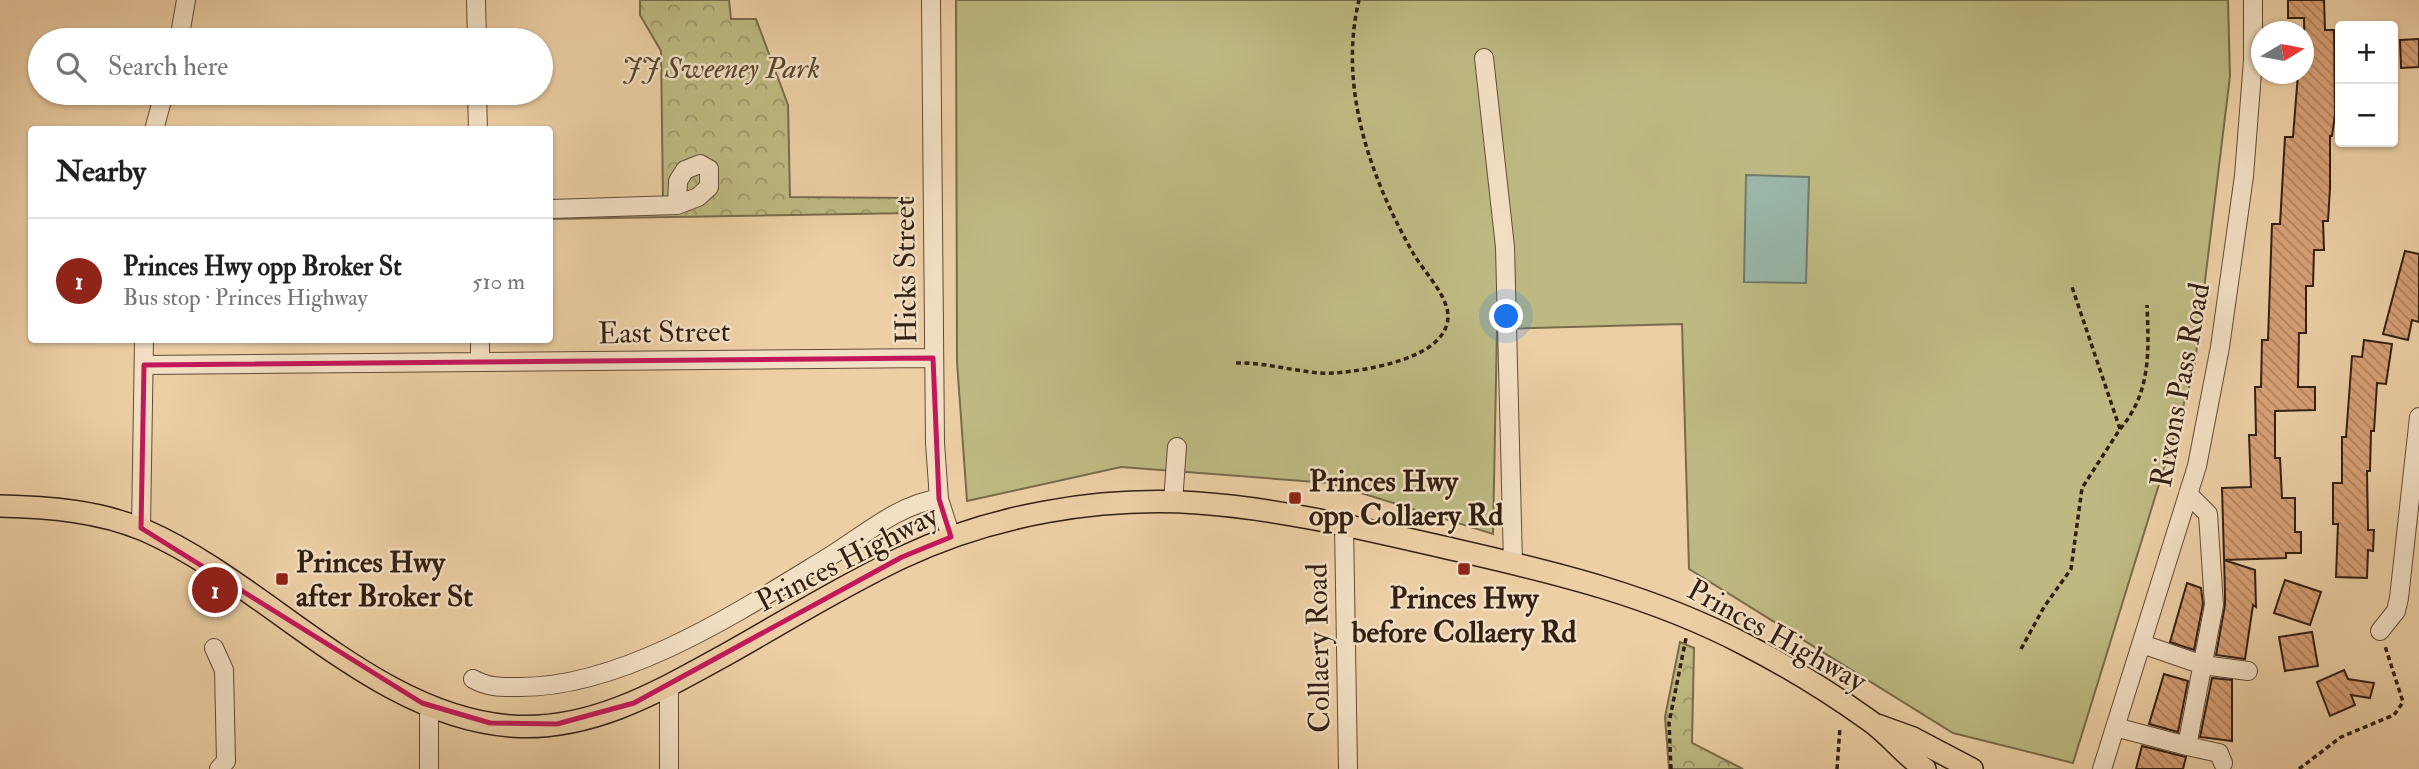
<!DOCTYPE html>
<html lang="en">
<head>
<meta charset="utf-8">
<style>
	:root { --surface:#fff; --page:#f2f2f2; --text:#202124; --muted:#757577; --line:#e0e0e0; --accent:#8f2418 }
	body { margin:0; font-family:"IM FELL Double Pica",serif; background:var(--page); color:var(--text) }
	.controls { position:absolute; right:21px; top:21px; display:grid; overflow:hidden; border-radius:7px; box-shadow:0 2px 5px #0004 }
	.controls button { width:63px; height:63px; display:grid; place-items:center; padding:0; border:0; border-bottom:2px solid var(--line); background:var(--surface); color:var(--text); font:35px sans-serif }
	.compass { position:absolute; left:2251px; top:21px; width:63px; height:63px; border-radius:50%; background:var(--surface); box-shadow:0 2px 5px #0004; rotate:80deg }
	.you { position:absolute; left:1507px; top:317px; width:24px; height:24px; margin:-18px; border:5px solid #fff; border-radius:50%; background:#1a73e8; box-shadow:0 0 0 10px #1a73e833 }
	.badge { display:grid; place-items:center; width:46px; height:46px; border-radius:50%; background:var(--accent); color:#fff; font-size:23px; font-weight:700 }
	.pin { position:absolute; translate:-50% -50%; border:4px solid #fff; box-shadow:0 2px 7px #0006 }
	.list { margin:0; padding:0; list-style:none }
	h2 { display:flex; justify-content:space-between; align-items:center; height:91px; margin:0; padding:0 28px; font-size:30px }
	h2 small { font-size:23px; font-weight:400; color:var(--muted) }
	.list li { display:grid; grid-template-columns:46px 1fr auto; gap:21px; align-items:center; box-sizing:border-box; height:126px; padding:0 28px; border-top:2px solid var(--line) }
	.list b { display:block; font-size:26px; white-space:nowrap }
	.list p { margin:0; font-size:23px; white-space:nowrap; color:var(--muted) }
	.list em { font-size:23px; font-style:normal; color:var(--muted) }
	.icon { flex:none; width:38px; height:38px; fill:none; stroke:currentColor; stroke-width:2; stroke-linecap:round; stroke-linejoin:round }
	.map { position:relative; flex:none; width:2419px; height:769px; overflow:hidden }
	.search { position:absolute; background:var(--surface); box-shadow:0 2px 5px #0004; left:28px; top:28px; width:525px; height:77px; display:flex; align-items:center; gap:18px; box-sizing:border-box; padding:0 24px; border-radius:38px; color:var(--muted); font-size:26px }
	.panel { position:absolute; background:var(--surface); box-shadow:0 2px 5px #0004; left:28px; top:126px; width:525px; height:217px; border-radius:7px }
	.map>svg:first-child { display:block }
</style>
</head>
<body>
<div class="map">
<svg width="2419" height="769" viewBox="0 0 2419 769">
	<defs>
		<pattern id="park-crowns" width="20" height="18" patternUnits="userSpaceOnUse" patternTransform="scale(1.75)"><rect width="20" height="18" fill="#beb982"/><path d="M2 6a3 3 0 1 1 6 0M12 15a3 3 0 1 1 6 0" fill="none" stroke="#9b9669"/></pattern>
		<pattern id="building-back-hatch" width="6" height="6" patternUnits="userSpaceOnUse" patternTransform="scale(1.75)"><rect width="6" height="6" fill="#d8a075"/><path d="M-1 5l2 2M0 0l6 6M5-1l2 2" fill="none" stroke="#b0825f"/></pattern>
	</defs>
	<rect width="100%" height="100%" fill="#edcfa5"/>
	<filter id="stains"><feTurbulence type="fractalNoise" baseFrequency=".00286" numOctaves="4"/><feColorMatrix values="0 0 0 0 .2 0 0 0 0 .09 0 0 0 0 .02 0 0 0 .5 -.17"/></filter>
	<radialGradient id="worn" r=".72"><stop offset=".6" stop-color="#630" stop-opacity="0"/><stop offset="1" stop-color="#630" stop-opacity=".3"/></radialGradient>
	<path fill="#beb982" stroke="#786c4b" stroke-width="2" d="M 956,0 L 2228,0 L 2230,76 L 2194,371 L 2073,763 L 1953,733 L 1689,569 L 1682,324 L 1497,329 L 1493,534 L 1329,483 L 1121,467 L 967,501 L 957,362 Z"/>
	<path fill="url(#park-crowns)" stroke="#786c4b" stroke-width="2" d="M 640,0 L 729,0 L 731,19 L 756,19 L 788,105 L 790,197 L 913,198 L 913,213 L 550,219 L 550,204 L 663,201 L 661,51 L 640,15 Z
		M 1680,642 L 1694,648 L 1692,743 L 1743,769 L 1669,769 L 1665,717 Z"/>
	<path fill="#99b6a8" stroke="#707a6d" stroke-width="2" d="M 1746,175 L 1809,177 L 1806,283 L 1744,282 Z"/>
	<path fill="url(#building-back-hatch)" stroke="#331f14" stroke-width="2" d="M 2288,0 L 2324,0 L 2325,30 L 2334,30 L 2335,115 L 2332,136 L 2330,136 L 2330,188 L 2328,221 L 2323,221 L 2324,250 L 2314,250 L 2313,286 L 2306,286 L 2306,333 L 2299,333 L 2298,387 L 2315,387 L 2315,410 L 2275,411 L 2275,458 L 2280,458 L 2282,498 L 2295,498 L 2295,532 L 2301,532 L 2301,553 L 2286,553 L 2286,558 L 2224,560 L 2255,570 L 2256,607 L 2253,605 L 2245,659 L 2216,655 L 2225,605 L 2225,593 L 2222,488 L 2251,487 L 2249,435 L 2256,435 L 2255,387 L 2261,387 L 2262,340 L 2268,340 L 2272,224 L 2280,224 L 2285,137 L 2293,137 L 2298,74 L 2305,73 L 2304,18 L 2288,18 Z
		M 2419,39 L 2419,67 L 2401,68 L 2400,40 Z
		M 2405,251 L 2419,254 L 2419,322 L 2412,320 L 2408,340 L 2383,334 Z
		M 2364,340 L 2392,344 L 2386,384 L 2377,383 L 2374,431 L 2371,431 L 2370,471 L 2367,471 L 2368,530 L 2374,530 L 2373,551 L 2368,550 L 2367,578 L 2336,577 L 2338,524 L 2333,524 L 2333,483 L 2342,483 L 2342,437 L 2346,437 L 2352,356 L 2362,357 Z
		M 2285,580 L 2321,592 L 2310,625 L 2274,613 Z
		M 2187,583 L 2201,588 L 2203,604 L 2194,650 L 2170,642 Z
		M 2312,632 L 2318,666 L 2285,671 L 2279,637 Z
		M 2344,670 L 2348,679 L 2374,683 L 2370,698 L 2351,695 L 2355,705 L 2330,716 L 2317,682 Z
		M 2164,674 L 2188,681 L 2178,732 L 2149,724 Z
		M 2212,678 L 2232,680 L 2232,741 L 2200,737 Z
		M 2142,746 L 2186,757 L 2183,769 L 2136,769 Z"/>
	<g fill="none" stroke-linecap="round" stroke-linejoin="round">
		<defs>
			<path id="minor" d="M 476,0 L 477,40
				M 931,0 L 935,443 L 939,499 L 951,537
				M 179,40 L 186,0
				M 1484,58 L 1505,247 L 1513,563
				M 477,93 L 478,130
				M 154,130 L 164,93
				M 550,209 L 677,205 L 698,197 L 709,187 L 709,169 L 700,164 L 685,170 L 678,181 L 677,205
				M 480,340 L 480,362
				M 144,365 L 933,358
				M 1173,502 L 1177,447
				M 1344,525 L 1348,769
				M 141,528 L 144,340
				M 2380,631 L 2396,611 L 2399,598 L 2419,417
				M 2142,644 L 2203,665 L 2248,671
				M 214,648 L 224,670 L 226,761 L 219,769
				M 473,679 C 489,688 503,687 520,687 C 626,687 743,609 832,555 C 864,535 901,503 939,499
				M 429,705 L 429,769
				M 2115,727 L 2187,746 L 2214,605 L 2208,514 L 2188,494
				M 2187,746 L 2219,753 L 2223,763
				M 669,769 L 669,686
				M 2102,769 L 2197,466 L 2220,347 L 2244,176 L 2253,60 L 2253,0"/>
			<path id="major" d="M 0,506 C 48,507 99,511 144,530 C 266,583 374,716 511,726 C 590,732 660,691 727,654 C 784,622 842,586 901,558 C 991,515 1100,496 1198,503 C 1285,509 1371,531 1456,550 C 1557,573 1652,596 1744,644 C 1787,666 1831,693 1870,721 C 1890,735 1904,755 1925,769
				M 1877,725 L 1913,738 L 1972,769"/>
		</defs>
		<use href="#minor" stroke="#624b38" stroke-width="20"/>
		<use href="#major" stroke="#331f14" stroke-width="24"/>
		<path stroke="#331f14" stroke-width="3.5" stroke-dasharray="5 3.5" stroke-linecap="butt" d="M 1236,363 C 1270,362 1304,375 1336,373 C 1367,370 1445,359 1448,318 C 1449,296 1423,271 1413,253 C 1370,177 1338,87 1359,0
			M 2120,429 C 2151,393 2149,351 2147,305
			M 2021,649 L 2044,607 L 2071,569 L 2082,488 L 2120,429 L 2072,287
			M 1671,769 L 1669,723 L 1686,638
			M 1837,769 L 1840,727
			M 2299,769 L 2341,737 L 2394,715 L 2403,702 L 2385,646"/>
		<use href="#minor" stroke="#f3e0c4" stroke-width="18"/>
		<use href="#major" stroke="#edcfa5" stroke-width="21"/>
	</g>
	<path fill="none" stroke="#c2185b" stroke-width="5" stroke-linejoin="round" d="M 933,358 L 939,499 L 951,537 L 902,557 L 634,703 L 557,724 L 490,723 L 422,703 L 141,528 L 144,365 Z"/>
	<g fill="#8f2418" stroke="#f3e0c4" stroke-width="2.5">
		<rect x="1288" y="491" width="14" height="14" rx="3.5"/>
		<rect x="1457" y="562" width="14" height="14" rx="3.5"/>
		<rect x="275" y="572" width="14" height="14" rx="3.5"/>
	</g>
	<g text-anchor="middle" stroke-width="5" stroke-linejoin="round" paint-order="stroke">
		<g font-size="30" font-style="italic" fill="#564630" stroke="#f3e0c4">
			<text x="721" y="78">JJ Sweeney Park</text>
		</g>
		<g font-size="30" fill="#331f14" stroke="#f3e0c4">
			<text transform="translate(905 270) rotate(-91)" y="10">Hicks Street</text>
			<text transform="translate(664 332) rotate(-1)" y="10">East Street</text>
			<text transform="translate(2180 385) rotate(-79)" y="10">Rixons Pass Road</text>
			<text transform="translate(847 558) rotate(-27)" y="10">Princes Highway</text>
			<text transform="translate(1777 635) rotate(29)" y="10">Princes Highway</text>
			<text transform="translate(1318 648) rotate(-91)" y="10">Collaery Road</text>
		</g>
		<g font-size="30" font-weight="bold" fill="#331f14" stroke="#f3e0c4" text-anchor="start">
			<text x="1309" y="491">Princes Hwy<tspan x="1309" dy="34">opp Collaery Rd</tspan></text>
			<text x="296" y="572">Princes Hwy<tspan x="296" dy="34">after Broker St</tspan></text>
			<text x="1464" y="608" text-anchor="middle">Princes Hwy<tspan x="1464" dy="34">before Collaery Rd</tspan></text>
		</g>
	</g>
	<rect width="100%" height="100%" filter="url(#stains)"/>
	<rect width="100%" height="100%" fill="url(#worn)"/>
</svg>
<div class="controls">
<button>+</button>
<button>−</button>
</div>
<svg class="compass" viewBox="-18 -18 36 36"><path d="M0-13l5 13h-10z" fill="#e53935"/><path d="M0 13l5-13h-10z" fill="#757577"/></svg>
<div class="you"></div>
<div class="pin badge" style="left:215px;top:590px">1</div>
<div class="search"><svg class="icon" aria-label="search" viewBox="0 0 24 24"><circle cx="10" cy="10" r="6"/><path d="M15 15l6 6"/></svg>Search here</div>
<section class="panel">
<h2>Nearby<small></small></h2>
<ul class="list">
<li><span class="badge">1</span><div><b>Princes Hwy opp Broker St</b><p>Bus stop · Princes Highway</p></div><em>510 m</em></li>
</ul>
</section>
</div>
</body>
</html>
